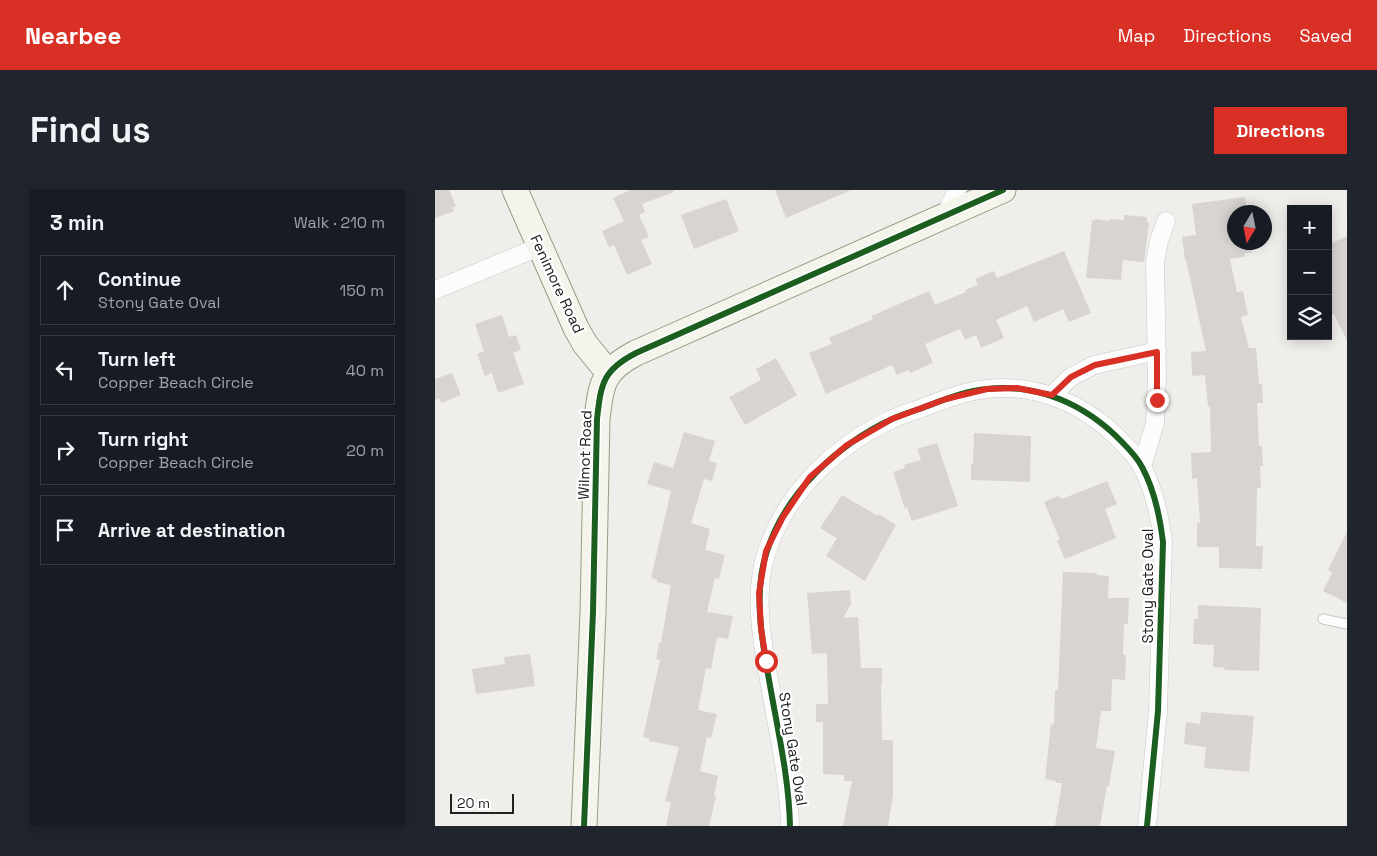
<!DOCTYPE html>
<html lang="en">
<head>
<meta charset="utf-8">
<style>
	:root { --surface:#171b24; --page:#20242c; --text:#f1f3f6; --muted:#9ea1a6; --line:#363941; --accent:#d93025 }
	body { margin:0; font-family:"Space Grotesk",sans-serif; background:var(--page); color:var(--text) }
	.controls { position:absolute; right:15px; top:15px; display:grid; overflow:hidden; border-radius:0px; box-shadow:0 2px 12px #0003 }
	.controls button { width:45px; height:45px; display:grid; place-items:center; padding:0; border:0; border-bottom:1px solid var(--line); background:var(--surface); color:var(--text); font:25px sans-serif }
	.compass { position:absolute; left:792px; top:15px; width:45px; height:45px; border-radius:50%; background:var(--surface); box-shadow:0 2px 12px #0003; rotate:190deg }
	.scale { position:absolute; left:15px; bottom:12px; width:64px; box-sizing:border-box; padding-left:5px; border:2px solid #222; border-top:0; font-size:14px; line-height:18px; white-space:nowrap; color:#222; -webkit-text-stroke:4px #fff; paint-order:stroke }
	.stop { position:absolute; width:15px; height:15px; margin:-11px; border:4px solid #d93025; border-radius:50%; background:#fff }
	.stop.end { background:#d93025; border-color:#fff; box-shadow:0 1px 5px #0008 }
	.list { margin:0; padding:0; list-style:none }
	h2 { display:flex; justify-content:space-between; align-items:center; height:65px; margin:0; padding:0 20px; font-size:21px }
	h2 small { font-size:16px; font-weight:400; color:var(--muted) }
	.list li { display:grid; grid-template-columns:32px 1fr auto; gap:15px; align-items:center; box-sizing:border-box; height:70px; margin:0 10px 10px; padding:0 10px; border:1px solid var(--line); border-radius:0px }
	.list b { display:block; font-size:19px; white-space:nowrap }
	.list p { margin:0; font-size:16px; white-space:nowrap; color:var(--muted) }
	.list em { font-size:16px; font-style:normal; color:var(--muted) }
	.icon { flex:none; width:28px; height:28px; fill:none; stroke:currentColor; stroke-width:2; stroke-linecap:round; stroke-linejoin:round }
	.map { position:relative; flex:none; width:912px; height:636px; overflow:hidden; border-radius:0px }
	header { display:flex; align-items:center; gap:30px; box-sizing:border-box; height:70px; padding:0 25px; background:var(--accent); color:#fff }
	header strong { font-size:24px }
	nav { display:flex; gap:28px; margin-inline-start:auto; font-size:18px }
	.intro { display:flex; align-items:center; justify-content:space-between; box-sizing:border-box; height:120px; padding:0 30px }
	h1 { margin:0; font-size:35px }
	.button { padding:12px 22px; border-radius:0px; background:var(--accent); color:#fff; font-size:18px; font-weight:700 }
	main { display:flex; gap:30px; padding:0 30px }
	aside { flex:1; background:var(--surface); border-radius:0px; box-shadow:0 2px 12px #0003 }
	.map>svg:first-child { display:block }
</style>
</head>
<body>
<header>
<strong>Nearbee</strong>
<nav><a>Map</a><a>Directions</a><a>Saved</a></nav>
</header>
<div class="intro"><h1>Find us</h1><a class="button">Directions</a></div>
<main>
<aside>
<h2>3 min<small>Walk · 210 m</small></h2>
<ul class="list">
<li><svg class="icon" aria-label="ahead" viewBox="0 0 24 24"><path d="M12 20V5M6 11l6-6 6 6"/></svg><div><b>Continue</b><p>Stony Gate Oval</p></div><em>150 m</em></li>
<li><svg class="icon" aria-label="left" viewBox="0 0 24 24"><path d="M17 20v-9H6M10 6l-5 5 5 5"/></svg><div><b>Turn left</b><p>Copper Beach Circle</p></div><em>40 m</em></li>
<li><svg class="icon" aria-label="right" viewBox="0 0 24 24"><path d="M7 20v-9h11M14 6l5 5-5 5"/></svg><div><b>Turn right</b><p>Copper Beach Circle</p></div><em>20 m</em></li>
<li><svg class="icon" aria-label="arrive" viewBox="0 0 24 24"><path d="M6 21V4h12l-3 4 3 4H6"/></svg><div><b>Arrive at destination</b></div></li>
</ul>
</aside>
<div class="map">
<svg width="912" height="636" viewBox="0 0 912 636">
	<rect width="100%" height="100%" fill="#f0eeeb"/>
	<path fill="#d7d4d2" d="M 0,0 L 14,0 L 21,16 L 17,18 L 19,21 L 0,28 Z
		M 195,0 L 238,0 L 239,2 L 207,14 L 210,22 L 204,25 L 214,47 L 206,50 L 217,74 L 192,85 L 179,55 L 174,57 L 167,41 L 189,31 L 178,8 Z
		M 340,0 L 416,0 L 351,28 Z
		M 810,7 L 812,22 L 800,22 L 800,52 L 815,52 L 817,63 L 810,63 L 809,67 L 795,69 L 802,102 L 808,101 L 813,125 L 806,127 L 814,158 L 821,158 L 824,194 L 827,194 L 828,213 L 822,213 L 824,256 L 827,256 L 828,276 L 825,276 L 826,298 L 822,298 L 821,356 L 828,356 L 827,379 L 784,378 L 784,357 L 762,357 L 762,333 L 765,333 L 762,288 L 757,289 L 756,263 L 776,262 L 775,217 L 773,217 L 770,185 L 757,186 L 756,162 L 771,161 L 751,70 L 750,70 L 747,47 L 761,45 L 757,14 Z
		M 291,9 L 304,41 L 259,59 L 246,25 Z
		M 689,25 L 712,27 L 712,32 L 714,33 L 709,72 L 688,70 L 686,90 L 651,88 L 657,30 L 660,31 L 660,29 L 675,31 L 675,29 L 689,30 Z
		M 912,46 L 912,151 L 899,124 L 893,127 L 893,55 Z
		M 629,61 L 656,123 L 634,132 L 628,119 L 599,132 L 592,116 L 561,130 L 569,148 L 546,158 L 541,145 L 530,150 L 525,139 L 490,154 L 498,173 L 475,183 L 474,180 L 462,185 L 457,175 L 391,204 L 374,163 L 397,154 L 394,148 L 438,129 L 436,126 L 494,101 L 500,115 L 531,102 L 530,100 L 543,95 L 540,89 L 559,81 L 562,88 Z
		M 67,125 L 74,147 L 81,145 L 86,160 L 78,163 L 89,194 L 63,203 L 57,183 L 50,186 L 42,164 L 49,161 L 40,134 Z
		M 341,168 L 362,205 L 310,235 L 294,207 L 326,190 L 321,179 Z
		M 17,183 L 26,205 L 6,213 L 4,208 L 0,210 L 0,189 Z
		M 249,242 L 280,251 L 274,271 L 282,273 L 277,291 L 269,289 L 256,333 L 275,339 L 270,360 L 290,365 L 284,389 L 280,388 L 272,422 L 298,426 L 293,449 L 282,447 L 276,479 L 271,478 L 263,520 L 282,524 L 276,548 L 272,547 L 265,581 L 283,586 L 279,605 L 281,606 L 274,636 L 231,636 L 236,612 L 230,611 L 244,557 L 214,551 L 215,549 L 208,547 L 225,470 L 221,469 L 224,453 L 226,453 L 236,395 L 222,392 L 223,390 L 216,388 L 236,301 L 212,294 L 219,272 L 238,278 Z
		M 539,243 L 596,246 L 595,292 L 536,290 L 536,274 L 538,274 Z
		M 502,253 L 523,316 L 477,331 L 472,317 L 470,319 L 458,282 L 470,278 L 469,275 L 486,270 L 482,259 Z
		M 672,291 L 682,314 L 670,319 L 681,348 L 630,369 L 622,351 L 625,350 L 609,312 L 623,306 L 627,309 Z
		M 407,305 L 443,326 L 444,324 L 461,335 L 430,391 L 391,366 L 402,348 L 385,338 Z
		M 912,342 L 912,413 L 888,401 L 897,383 L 893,380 Z
		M 628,382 L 662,383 L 662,385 L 674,386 L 673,408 L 694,408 L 693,434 L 689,434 L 688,465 L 691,465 L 690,490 L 677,489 L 676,521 L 666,521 L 661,558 L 680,561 L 674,596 L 672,596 L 665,636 L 620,636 L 627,593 L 621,593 L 621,591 L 610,589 L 616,534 L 619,535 L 620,500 L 623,500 Z
		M 415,400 L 416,414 L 408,428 L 423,427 L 426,478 L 447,478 L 447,494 L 446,494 L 447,550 L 458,550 L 458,605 L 453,636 L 408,636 L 417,591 L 409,591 L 409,585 L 388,584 L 388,532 L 381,532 L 381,514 L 393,514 L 392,463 L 377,464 L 372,403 Z
		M 763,415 L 826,418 L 824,481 L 789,480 L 790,478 L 778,477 L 779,455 L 758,454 L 759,429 L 763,429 Z
		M 95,464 L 100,496 L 41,504 L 37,479 L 70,474 L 69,467 Z
		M 766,522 L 819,526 L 814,582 L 769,578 L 771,557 L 749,554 L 751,532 L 765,534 Z"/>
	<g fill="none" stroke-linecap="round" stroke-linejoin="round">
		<defs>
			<path id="lane" d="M 888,429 L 912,434"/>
			<path id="street" d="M 509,27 L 522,0
				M 0,100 L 104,57
				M 617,205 L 636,187 L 659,175 L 722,161
				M 707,277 L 720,233 L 722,186 L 720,72 L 724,51 L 731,31
				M 355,636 C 354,590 344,546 336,501 C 328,456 317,405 332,361 C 351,302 402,255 457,229 C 466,225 475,222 484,219 C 506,211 529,201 552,199 C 603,193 651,215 686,251 C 694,259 702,267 707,277 C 719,299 725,327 728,352 L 723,521 L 712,636"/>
			<path id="secondary" d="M 80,0 L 141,138 L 150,154 L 173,182
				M 149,636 L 158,422 L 162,229 C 166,193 168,180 201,163 L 568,0"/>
		</defs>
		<use href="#lane" stroke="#c9c8c7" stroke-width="11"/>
		<use href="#street" stroke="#c9c8c7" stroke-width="19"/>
		<use href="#secondary" stroke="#999a82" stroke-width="27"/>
		<use href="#lane" stroke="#fdfcfc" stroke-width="9"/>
		<use href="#street" stroke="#fdfcfc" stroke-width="18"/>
		<use href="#secondary" stroke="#f4f4ed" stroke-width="25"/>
		<defs>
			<path id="cycleway" d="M 149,636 L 158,422 L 162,229 C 166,193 168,180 201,163 L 568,0
				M 355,636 C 354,590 344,546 336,501 C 328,456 317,405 332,361 C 351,302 402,255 457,229 C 466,225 475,222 484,219 C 506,211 529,201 552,199 C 603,193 651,215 686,251 C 694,259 702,267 707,277 C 719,299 725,327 728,352 L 723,521 L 712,636"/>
		</defs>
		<use href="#cycleway" stroke="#fff" stroke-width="9"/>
		<use href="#cycleway" stroke="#1b5e20" stroke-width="6"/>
	</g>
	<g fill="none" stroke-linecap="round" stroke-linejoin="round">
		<path stroke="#d93025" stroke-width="6" d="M 331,471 L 326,438 L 324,403 L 331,361 L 348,327 L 375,287 L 412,255 L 457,229 L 511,209 L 552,199 L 582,198 L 617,205 L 636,187 L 660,175 L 722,162 L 722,210"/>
	</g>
	<g text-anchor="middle" stroke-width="4.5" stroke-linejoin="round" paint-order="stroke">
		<g font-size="15" fill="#222" stroke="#fff">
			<text transform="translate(122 94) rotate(65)" y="5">Fenimore Road</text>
			<text transform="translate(150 265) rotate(-88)" y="5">Wilmot Road</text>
			<text transform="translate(713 396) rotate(-90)" y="5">Stony Gate Oval</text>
			<text transform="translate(358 559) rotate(81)" y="5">Stony Gate Oval</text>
		</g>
	</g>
</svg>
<div class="controls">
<button>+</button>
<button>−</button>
<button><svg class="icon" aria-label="layers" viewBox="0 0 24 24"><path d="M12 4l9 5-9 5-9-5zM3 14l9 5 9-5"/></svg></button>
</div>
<svg class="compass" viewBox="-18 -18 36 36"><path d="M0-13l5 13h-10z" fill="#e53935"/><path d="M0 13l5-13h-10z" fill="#9ea1a6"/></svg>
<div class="scale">20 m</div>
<div class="stop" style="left:331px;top:471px"></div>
<div class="stop end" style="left:722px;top:210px"></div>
</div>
</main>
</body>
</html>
